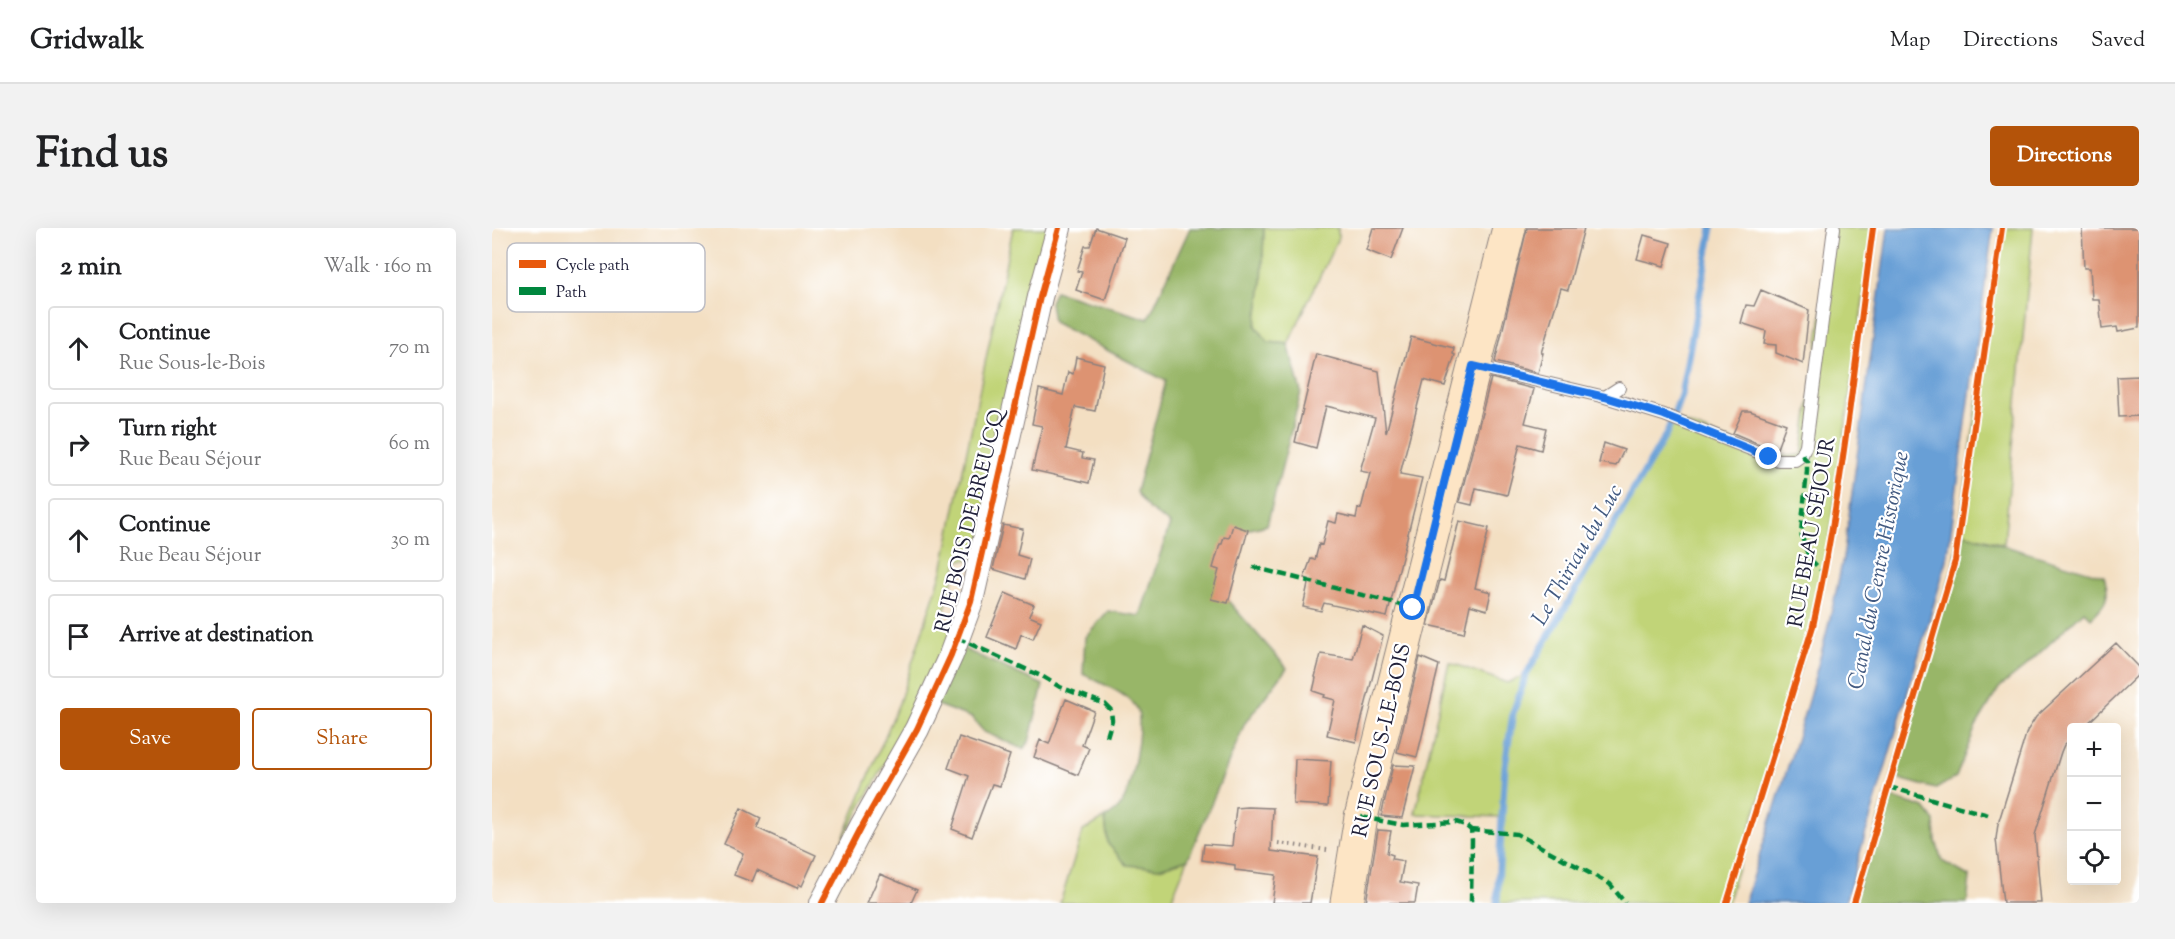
<!DOCTYPE html>
<html lang="en">
<head>
<meta charset="utf-8">
<style>
	:root { --surface:#fff; --page:#f2f2f2; --text:#202124; --muted:#757577; --line:#e0e0e0; --accent:#b45309 }
	body { margin:0; font-family:"Sorts Mill Goudy",serif; background:var(--page); color:var(--text) }
	.controls { position:absolute; right:18px; bottom:18px; display:grid; overflow:hidden; border-radius:6px; box-shadow:0 6px 24px #0002 }
	.controls button { width:54px; height:54px; display:grid; place-items:center; padding:0; border:0; border-bottom:2px solid var(--line); background:var(--surface); color:var(--text); font:30px sans-serif }
	.stop { position:absolute; width:18px; height:18px; margin:-14px; border:4px solid #1a73e8; border-radius:50%; background:#fff }
	.stop.end { background:#1a73e8; border-color:#fff; box-shadow:0 2px 6px #0008 }
	.list { margin:0; padding:0; list-style:none }
	h2 { display:flex; justify-content:space-between; align-items:center; height:78px; margin:0; padding:0 24px; font-size:26px }
	h2 small { font-size:20px; font-weight:400; color:var(--muted) }
	.list li { display:grid; grid-template-columns:39px 1fr auto; gap:18px; align-items:center; box-sizing:border-box; height:84px; margin:0 12px 12px; padding:0 12px; border:2px solid var(--line); border-radius:6px }
	.list b { display:block; font-size:22px; white-space:nowrap }
	.list p { margin:0; font-size:20px; white-space:nowrap; color:var(--muted) }
	.list em { font-size:20px; font-style:normal; color:var(--muted) }
	.actions { display:flex; gap:12px; padding:18px 24px }
	.actions a { flex:1; padding:14px 0; border:2px solid var(--accent); border-radius:6px; text-align:center; font-size:21px; color:var(--accent) }
	.actions .main { background:var(--accent); color:#fff }
	.icon { flex:none; width:33px; height:33px; fill:none; stroke:currentColor; stroke-width:2; stroke-linecap:round; stroke-linejoin:round }
	.map { position:relative; flex:none; width:1647px; height:675px; overflow:hidden; border-radius:6px }
	header { display:flex; align-items:center; gap:36px; box-sizing:border-box; height:84px; padding:0 30px; background:var(--surface); border-bottom:2px solid var(--line) }
	header strong { font-size:28px }
	nav { display:flex; gap:33px; margin-inline-start:auto; font-size:21px }
	.intro { display:flex; align-items:center; justify-content:space-between; box-sizing:border-box; height:144px; padding:0 36px }
	h1 { margin:0; font-size:42px }
	.button { padding:15px 27px; border-radius:6px; background:var(--accent); color:#fff; font-size:21px; font-weight:700 }
	main { display:flex; gap:36px; padding:0 36px }
	aside { flex:1; background:var(--surface); border-radius:6px; box-shadow:0 6px 24px #0002 }
	.map>svg:first-child { display:block }
</style>
</head>
<body>
<header>
<strong>Gridwalk</strong>
<nav><a>Map</a><a>Directions</a><a>Saved</a></nav>
</header>
<div class="intro"><h1>Find us</h1><a class="button">Directions</a></div>
<main>
<aside>
<h2>2 min<small>Walk · 160 m</small></h2>
<ul class="list">
<li><svg class="icon" aria-label="ahead" viewBox="0 0 24 24"><path d="M12 20V5M6 11l6-6 6 6"/></svg><div><b>Continue</b><p>Rue Sous-le-Bois</p></div><em>70 m</em></li>
<li><svg class="icon" aria-label="right" viewBox="0 0 24 24"><path d="M7 20v-9h11M14 6l5 5-5 5"/></svg><div><b>Turn right</b><p>Rue Beau Séjour</p></div><em>60 m</em></li>
<li><svg class="icon" aria-label="ahead" viewBox="0 0 24 24"><path d="M12 20V5M6 11l6-6 6 6"/></svg><div><b>Continue</b><p>Rue Beau Séjour</p></div><em>30 m</em></li>
<li><svg class="icon" aria-label="arrive" viewBox="0 0 24 24"><path d="M6 21V4h12l-3 4 3 4H6"/></svg><div><b>Arrive at destination</b></div></li>
</ul>
<div class="actions"><a class="main">Save</a><a>Share</a></div>
</aside>
<div class="map">
<svg width="1647" height="675" viewBox="0 0 1647 675">
	<rect width="100%" height="100%" fill="#fff"/>
	<filter id="ink" filterUnits="userSpaceOnUse"><feTurbulence type="fractalNoise" baseFrequency=".0167" numOctaves="2"/><feDisplacementMap in="SourceGraphic" scale="12" xChannelSelector="R" yChannelSelector="G"/><feConvolveMatrix kernelMatrix="1 2 1 2 8 2 1 2 1" color-interpolation-filters="sRGB"/></filter>
	<filter id="wash" filterUnits="userSpaceOnUse"><feTurbulence type="fractalNoise" baseFrequency=".008" numOctaves="4" result="noise"/><feDisplacementMap in="SourceGraphic" scale="24" xChannelSelector="R" yChannelSelector="G"/><feGaussianBlur stdDeviation="1.35" result="paint"/><feColorMatrix in="noise" values="0 0 0 0 0 0 0 0 0 0 0 0 0 0 0 0 0 1.4 0 .05"/><feComposite in="paint" operator="in"/></filter>
	<g filter="url(#wash)">
		<rect width="100%" height="100%" fill="#f3dfc2"/>
		<path fill="#c1d478" stroke="#727b5a" stroke-width="1.5" d="M 521,0 L 567,0 L 489,331 L 467,332 L 450,391 L 467,404 L 349,615 L 407,475 L 450,343 Z
			M 772,0 L 846,0 L 846,10 L 796,116 L 776,114 L 764,98 L 770,55 Z
			M 1342,0 L 1381,0 L 1336,324 L 1329,361 L 1321,398 L 1235,675 L 1005,675 L 1010,589 L 923,586 L 957,434 L 1015,455 L 1034,447 L 1175,205 L 1181,190 L 1277,229 L 1310,227 Z
			M 1510,0 L 1541,0 L 1512,316 L 1467,304 Z
			M 613,590 L 616,616 L 667,640 L 696,631 L 678,675 L 568,675 L 591,603 Z"/>
		<path fill="#98b668" stroke="#5d6c52" stroke-width="1.5" d="M 698,0 L 772,0 L 770,55 L 764,98 L 776,114 L 796,116 L 809,164 L 775,297 L 741,305 L 724,359 L 795,440 L 753,495 L 696,631 L 667,640 L 635,637 L 616,616 L 613,590 C 620,586 626,582 630,575 C 639,561 652,496 645,481 C 638,466 606,454 591,446 L 593,409 L 616,383 L 648,388 L 678,296 L 657,281 L 644,264 L 674,153 L 561,94 L 558,74 L 563,63 L 656,91 Z
			M 1467,304 L 1612,348 C 1619,369 1614,376 1599,390 L 1592,383 L 1532,440 L 1507,460 L 1484,498 L 1464,549 L 1444,561 L 1400,549 L 1463,333 Z
			M 463,417 L 551,457 L 537,514 L 531,521 L 492,504 L 480,490 L 437,474 Z
			M 1394,568 L 1433,580 L 1443,593 L 1444,613 L 1450,633 L 1478,649 L 1475,675 L 1361,675 Z"/>
		<path fill="#689fd6" stroke="#456088" stroke-width="1.5" d="M 1396,0 L 1501,0 L 1455,332 L 1353,675 L 1252,675 C 1289,559 1330,444 1352,324 Z"/>
		<g fill="none" stroke-linecap="round" stroke-linejoin="round">
			<path stroke="#689fd6" stroke-width="7" d="M 1005,675 L 1013,538 L 1021,485 L 1034,447 L 1175,205 L 1189,167 L 1220,0"/>
		</g>
		<g id="blocks">
			<path fill="#dd9372" d="M 604,0 L 633,10 L 613,72 L 584,62 L 590,44 L 585,43 L 593,18 L 598,18 Z
				M 881,0 L 911,0 L 899,32 L 874,22 Z
				M 1035,0 L 1092,0 L 1076,62 L 1069,60 L 1049,125 L 1051,125 L 1046,145 L 1003,134 Z
				M 1590,0 L 1647,0 L 1647,100 L 1626,104 L 1625,99 L 1610,101 L 1607,71 L 1600,71 L 1598,40 L 1592,40 Z
				M 1152,7 L 1179,15 L 1172,38 L 1145,31 Z
				M 1269,62 L 1317,82 L 1311,136 L 1284,125 L 1284,117 L 1272,116 L 1274,103 L 1249,95 L 1254,77 L 1262,78 Z
				M 919,109 L 962,120 L 961,126 L 963,127 L 953,158 L 932,152 L 908,246 L 930,250 L 895,389 L 832,375 L 829,383 L 811,379 L 817,351 L 812,350 L 819,331 L 823,332 L 827,316 L 830,317 L 836,293 L 844,295 L 846,286 L 864,290 L 866,280 L 869,281 L 878,245 L 868,243 L 883,190 L 834,178 L 824,220 L 803,214 L 824,126 L 887,143 L 894,205 Z
				M 584,129 L 612,136 L 603,183 L 583,179 L 574,221 L 591,225 L 590,230 L 602,232 L 597,255 L 540,242 L 550,198 L 540,196 L 547,161 L 571,167 L 576,144 L 581,146 Z
				M 1647,148 L 1647,188 L 1627,189 L 1625,149 Z
				M 999,150 L 1042,161 L 1033,195 L 1054,200 L 1049,222 L 1028,216 L 1015,267 L 984,260 L 980,277 L 967,274 Z
				M 1251,183 L 1258,183 L 1294,196 L 1284,223 L 1241,205 Z
				M 1112,215 L 1132,222 L 1124,238 L 1107,235 Z
				M 967,293 L 997,300 L 983,360 L 999,364 L 995,382 L 978,377 L 972,405 L 936,397 L 948,352 L 952,353 Z
				M 511,297 L 531,301 L 525,327 L 538,331 L 533,351 L 501,341 Z
				M 741,297 L 756,302 L 736,375 L 719,371 L 727,342 L 721,340 L 728,316 L 730,316 L 732,309 L 737,310 Z
				M 513,365 L 542,377 L 537,388 L 549,393 L 541,411 L 529,406 L 524,421 L 495,409 Z
				M 870,397 L 891,408 L 864,514 L 835,507 L 843,472 L 832,469 L 833,467 L 821,463 L 824,450 L 823,449 L 829,426 L 861,431 Z
				M 1624,415 L 1647,439 L 1647,446 L 1591,500 L 1580,500 L 1580,510 L 1572,517 L 1569,524 L 1543,607 L 1549,675 L 1511,675 L 1504,611 L 1506,596 L 1535,503 L 1544,489 Z
				M 928,429 L 947,437 L 925,529 L 905,524 Z
				M 574,471 L 602,483 L 590,517 L 597,520 L 586,547 L 542,529 L 548,512 L 557,516 Z
				M 467,509 L 518,527 L 508,558 L 500,556 L 480,609 L 460,601 L 477,548 L 456,540 Z
				M 803,531 L 839,533 L 836,578 L 801,576 Z
				M 901,537 L 923,538 L 910,590 L 889,588 Z
				M 755,579 L 781,580 L 779,623 L 826,629 L 818,675 L 780,675 L 784,647 L 743,642 L 743,637 L 710,632 L 712,616 L 740,618 L 744,580 Z
				M 249,580 L 269,590 L 265,600 L 324,627 L 310,658 L 307,656 L 305,660 L 265,642 L 260,654 L 242,647 L 251,625 L 232,616 Z
				M 886,602 L 899,603 L 895,625 L 901,627 L 900,631 L 912,633 L 908,654 L 926,657 L 923,675 L 874,675 Z
				M 388,646 L 425,662 L 419,675 L 375,675 Z"/>
		</g>
	</g>
	<g filter="url(#ink)">
		<use href="#blocks" fill-opacity="0" stroke="#8a807e" stroke-width="1.5"/>
		<g fill="none" stroke-linecap="round" stroke-linejoin="round">
			<defs>
				<path id="lane" d="M 982,138 L 1113,169 L 1172,187 L 1286,232 L 1303,232 L 1310,227 L 1314,217 L 1342,0
					M 1113,169 L 1127,160"/>
				<path id="street" d="M 330,675 L 370,598 L 425,501 L 459,427 L 479,373 L 548,69 L 567,0"/>
				<path id="secondary" d="M 855,675 L 869,589 L 1017,0"/>
			</defs>
			<use href="#lane" stroke="#8a807e" stroke-width="14"/>
			<use href="#street" stroke="#8a807e" stroke-width="26"/>
			<use href="#secondary" stroke="#8a807e" stroke-width="35"/>
			<path stroke="#8a807e" stroke-width="4" stroke-dasharray="1.5 4.5" stroke-linecap="butt" d="M 786,615 L 835,622"/>
			<use href="#lane" stroke="#fff" stroke-width="12"/>
			<use href="#street" stroke="#fff" stroke-width="24"/>
			<use href="#secondary" stroke="#fde5c5" stroke-width="33"/>
			<path stroke="#00873e" stroke-width="4.5" stroke-dasharray="9 4.5" stroke-linecap="butt" d="M 1310,227 L 1315,233 L 1315,243 L 1309,305 L 1317,330 L 1332,345
				M 761,339 L 921,380
				M 465,410 L 551,449 L 568,459 L 613,476 L 619,482 L 620,492 L 614,512
				M 1397,559 L 1496,587
				M 869,589 L 911,597 L 964,594 L 973,597 L 979,602 L 980,612 L 979,675
				M 979,602 L 1025,606 L 1118,656 L 1133,675"/>
			<defs>
				<path id="cycleway" d="M 330,675 L 370,598 L 425,501 L 459,427 L 479,373 L 548,69 L 567,0
					M 1235,675 L 1321,398 C 1350,267 1363,133 1381,0
					M 1362,675 L 1463,333 L 1510,0"/>
			</defs>
			<use href="#cycleway" stroke="#fff" stroke-width="10"/>
			<use href="#cycleway" stroke="#e8590c" stroke-width="6"/>
		</g>
	</g>
	<g fill="none" stroke-linecap="round" stroke-linejoin="round" filter="url(#ink)">
		<path stroke="#1a73e8" stroke-width="8" d="M 921,380 L 981,138 L 1113,169 L 1172,187 L 1277,229"/>
	</g>
	<g text-anchor="middle" stroke-width="4.5" stroke-linejoin="round" paint-order="stroke">
		<g font-size="21" fill="#22223b" stroke="#fff">
			<text transform="translate(477 293) rotate(-76)" y="7">RUE BOIS DE BREUCQ</text>
			<text transform="translate(1319 304) rotate(-80)" y="7">RUE BEAU SÉJOUR</text>
			<text transform="translate(889 512) rotate(-77)" y="7">RUE SOUS-LE-BOIS</text>
		</g>
		<g font-size="22" font-style="italic" fill="#425a81" stroke="#fff">
			<text transform="translate(1084 326) rotate(-60)" y="8">Le Thiriau du Luc</text>
			<text transform="translate(1385 342) rotate(-79)" y="8">Canal du Centre Historique</text>
		</g>
	</g>
	<rect x="15" y="15" width="198" height="69" rx="9" fill="#fff" stroke="#bdbdc4" stroke-width="1.5"/>
	<rect x="27" y="32" width="27" height="8" fill="#e8590c"/>
	<rect x="27" y="59" width="27" height="8" fill="#00873e"/>
	<g font-size="16" fill="#22223b">
		<text x="64" y="42">Cycle path</text>
		<text x="64" y="69">Path</text>
	</g>
</svg>
<div class="controls">
<button>+</button>
<button>−</button>
<button><svg class="icon" aria-label="locate" viewBox="0 0 24 24"><circle cx="12" cy="12" r="6"/><path d="M12 2v4M12 18v4M2 12h4M18 12h4"/></svg></button>
</div>
<div class="stop" style="left:921px;top:380px"></div>
<div class="stop end" style="left:1277px;top:229px"></div>
</div>
</main>
</body>
</html>
